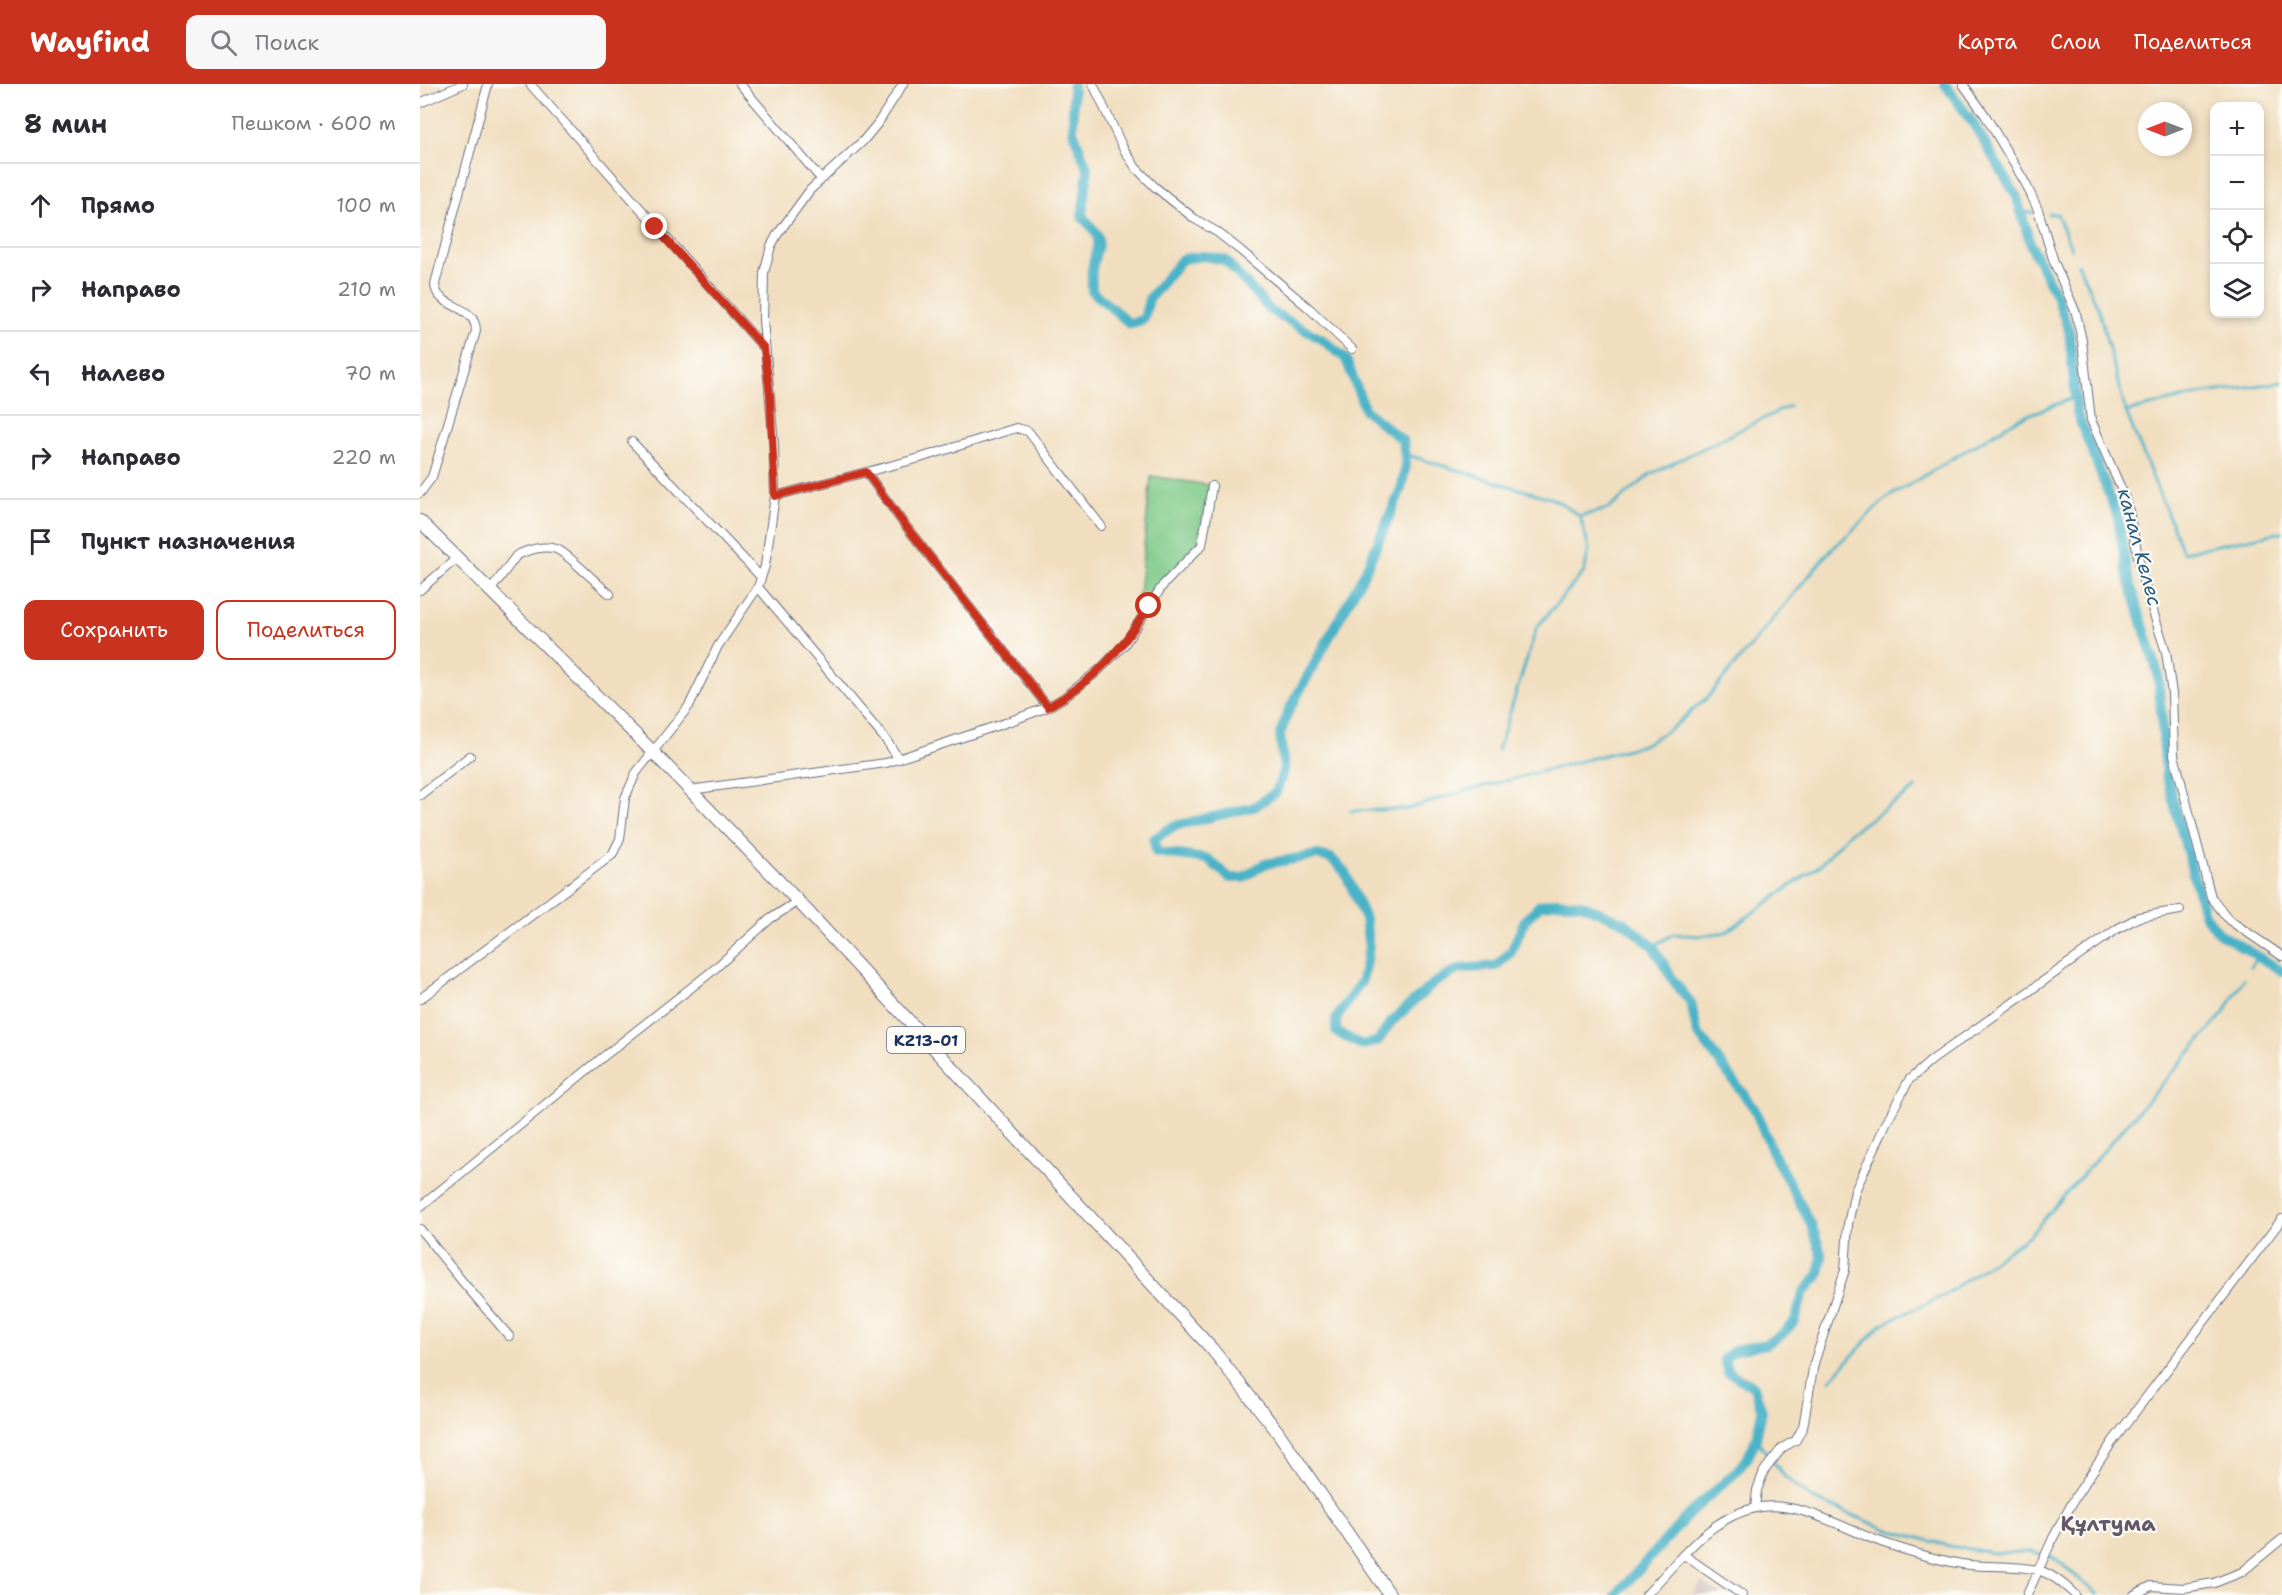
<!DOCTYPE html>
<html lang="ru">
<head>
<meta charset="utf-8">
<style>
	:root { --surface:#fff; --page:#f7f7f7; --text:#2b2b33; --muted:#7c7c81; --line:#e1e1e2; --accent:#c8321e }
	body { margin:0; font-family:"Shantell Sans",sans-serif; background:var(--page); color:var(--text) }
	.controls { position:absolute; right:18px; top:18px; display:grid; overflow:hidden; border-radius:12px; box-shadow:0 3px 9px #0003 }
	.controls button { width:54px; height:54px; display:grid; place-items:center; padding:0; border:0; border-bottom:2px solid var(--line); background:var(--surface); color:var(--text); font:30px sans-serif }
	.compass { position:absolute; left:1718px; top:18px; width:54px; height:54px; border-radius:50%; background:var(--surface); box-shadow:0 3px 9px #0003; rotate:270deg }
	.stop { position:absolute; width:18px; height:18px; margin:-14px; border:4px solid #c8321e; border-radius:50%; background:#fff }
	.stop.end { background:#c8321e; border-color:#fff; box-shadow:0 2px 6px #0008 }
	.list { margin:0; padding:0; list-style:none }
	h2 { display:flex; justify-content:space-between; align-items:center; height:78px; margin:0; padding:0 24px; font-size:26px }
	h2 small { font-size:20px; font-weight:400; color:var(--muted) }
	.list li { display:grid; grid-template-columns:39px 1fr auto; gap:18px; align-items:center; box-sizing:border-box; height:84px; padding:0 24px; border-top:2px solid var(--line) }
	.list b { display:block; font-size:22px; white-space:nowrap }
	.list em { font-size:20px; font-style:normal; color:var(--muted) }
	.actions { display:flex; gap:12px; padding:18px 24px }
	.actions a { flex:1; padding:14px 0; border:2px solid var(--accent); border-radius:12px; text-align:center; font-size:21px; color:var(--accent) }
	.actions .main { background:var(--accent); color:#fff }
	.icon { flex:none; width:33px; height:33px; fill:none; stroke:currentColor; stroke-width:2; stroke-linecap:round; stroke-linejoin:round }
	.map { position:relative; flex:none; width:1862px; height:1511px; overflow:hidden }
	header { display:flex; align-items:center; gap:36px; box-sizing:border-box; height:84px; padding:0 30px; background:var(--accent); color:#fff }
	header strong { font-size:28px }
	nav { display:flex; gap:33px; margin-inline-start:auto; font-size:21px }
	.search { width:420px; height:54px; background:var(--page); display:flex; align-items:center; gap:15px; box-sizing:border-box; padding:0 21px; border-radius:12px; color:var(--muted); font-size:22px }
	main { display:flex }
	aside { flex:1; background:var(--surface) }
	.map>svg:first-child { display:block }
</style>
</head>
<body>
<header>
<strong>Wayfind</strong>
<div class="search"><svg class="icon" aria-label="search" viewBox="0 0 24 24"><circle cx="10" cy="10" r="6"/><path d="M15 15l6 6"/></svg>Поиск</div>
<nav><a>Карта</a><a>Слои</a><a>Поделиться</a></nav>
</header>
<main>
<aside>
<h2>8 мин<small>Пешком · 600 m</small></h2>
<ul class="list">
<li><svg class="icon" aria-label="ahead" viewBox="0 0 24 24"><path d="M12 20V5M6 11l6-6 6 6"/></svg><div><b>Прямо</b></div><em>100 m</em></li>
<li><svg class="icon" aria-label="right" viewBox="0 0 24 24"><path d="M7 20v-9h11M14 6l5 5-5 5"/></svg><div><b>Направо</b></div><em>210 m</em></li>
<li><svg class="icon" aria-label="left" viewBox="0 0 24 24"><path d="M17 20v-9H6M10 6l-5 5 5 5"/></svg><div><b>Налево</b></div><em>70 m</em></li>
<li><svg class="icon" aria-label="right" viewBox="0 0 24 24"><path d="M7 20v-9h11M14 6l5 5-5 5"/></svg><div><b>Направо</b></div><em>220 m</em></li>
<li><svg class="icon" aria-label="arrive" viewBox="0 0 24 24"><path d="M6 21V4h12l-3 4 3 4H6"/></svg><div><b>Пункт назначения</b></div></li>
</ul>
<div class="actions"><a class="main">Сохранить</a><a>Поделиться</a></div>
</aside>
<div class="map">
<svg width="1862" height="1511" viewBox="0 0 1862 1511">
	<rect width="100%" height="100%" fill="#fdfcf7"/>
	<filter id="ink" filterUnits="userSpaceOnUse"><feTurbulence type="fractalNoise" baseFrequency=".0167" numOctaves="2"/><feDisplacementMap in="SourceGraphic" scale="12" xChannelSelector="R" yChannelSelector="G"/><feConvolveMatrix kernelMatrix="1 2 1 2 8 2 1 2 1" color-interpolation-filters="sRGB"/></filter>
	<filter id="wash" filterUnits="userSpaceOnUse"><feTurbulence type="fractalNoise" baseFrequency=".008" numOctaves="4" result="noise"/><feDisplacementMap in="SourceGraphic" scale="24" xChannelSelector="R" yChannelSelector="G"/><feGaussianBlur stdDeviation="1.35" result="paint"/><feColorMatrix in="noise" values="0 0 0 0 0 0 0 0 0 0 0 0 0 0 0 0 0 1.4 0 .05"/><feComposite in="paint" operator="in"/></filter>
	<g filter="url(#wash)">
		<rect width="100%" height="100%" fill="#f1debf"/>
		<path fill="#d2bfc0" d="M 1282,1497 L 1302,1511 L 1272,1511 Z"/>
		<path fill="#7ec987" stroke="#4c7c72" stroke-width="1.5" d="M 731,392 L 790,401 L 777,466 L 733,510 L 717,530 Z"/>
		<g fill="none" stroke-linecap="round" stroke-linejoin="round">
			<path stroke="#49b2c7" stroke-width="3" d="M 1601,128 L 1613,129
				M 1629,130 L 1637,130 L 1652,166
				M 1658,180 L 1678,224 L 1706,328 L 1763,468 L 1862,448
				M 1706,328 L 1778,310 L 1862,298
				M 984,370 L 1136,416 L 1160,432 L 1169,465 L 1164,488 L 1117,543 L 1078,666
				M 1160,432 L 1188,425 L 1231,390 L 1369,322
				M 931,727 L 988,725 L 1038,709 L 1223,661 L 1252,644 L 1289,612 L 1408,469 L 1467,414 L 1600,334 L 1656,313
				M 1233,862 L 1254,850 L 1279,852 L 1306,848 L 1400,781 L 1429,749 L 1496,704
				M 1831,883 L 1837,872
				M 1410,1296 L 1462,1240 L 1523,1212 L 1610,1151 L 1804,929 L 1824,895
				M 1336,1355 L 1365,1393 L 1391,1414 L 1466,1445 L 1529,1462 L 1575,1469 L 1613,1468 L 1636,1475 L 1678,1511"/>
			<path stroke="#49b2c7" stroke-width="10" d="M 653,0 L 653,47 L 668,86 L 662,133 C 688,157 676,158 672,186 C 671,193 672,200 672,207 L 710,240 L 724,235 L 729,215 L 762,175 L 784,172 L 805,176 L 851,227 L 903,256 L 926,275 L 945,326 L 983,357 L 986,381 L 981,405 L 945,488 L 868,628 L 860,650 L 864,685 L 856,708 L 834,723 L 754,742 L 734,755 L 736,768 L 788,775 L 810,794 L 823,794 L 844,780 L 897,771 L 911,774 L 925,788 L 945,835 L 949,863 L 942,896 L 916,935 L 916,948 L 942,961 L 958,957 L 971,938 L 1014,899 L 1039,885 L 1076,882 L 1091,868 L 1105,836 L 1120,821 L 1137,818 L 1161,820 L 1205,839 L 1233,862 L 1253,896 L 1271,919 L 1277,948 L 1334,1024 L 1353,1069 L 1391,1140 L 1402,1172 L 1399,1191 L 1383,1209 L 1375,1237 L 1361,1251 L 1346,1260 L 1315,1266 L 1304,1275 L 1308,1288 L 1334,1303 L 1342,1327 L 1336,1355 L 1328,1373 L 1315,1389 L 1270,1429 L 1196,1511
				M 1525,0 L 1552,38 L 1596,111 L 1611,162 L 1636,211 L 1649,247 L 1657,329 L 1698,434 L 1707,489 L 1738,590 L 1746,690 L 1784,830 L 1799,849 L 1862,887"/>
		</g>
	</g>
	<g filter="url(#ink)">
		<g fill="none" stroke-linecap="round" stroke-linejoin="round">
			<defs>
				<path id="minor" d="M 110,0 L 344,264
					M 320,0 L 401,95
					M 673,0 L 703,64 L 716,84 L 735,103 L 775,135 L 797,148 L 820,166 L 890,225 L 932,265
					M 1543,0 L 1565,31 L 1606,100 L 1618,126 L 1634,178 L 1656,229 L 1662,257 L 1671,336 L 1707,418 L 1723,496 L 1746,568 L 1752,610 L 1754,671 L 1791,813 L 1809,836 L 1862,872
					M 0,19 L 43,0
					M 212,358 L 341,493
					M 446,388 L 481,436 L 628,623
					M 0,409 L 12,393 L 56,247 C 56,219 15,225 15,200 L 68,0
					M 355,412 L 500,374 L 596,344 L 608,347 L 681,442
					M 338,503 L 466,656 L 479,675
					M 0,506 L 37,474
					M 70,507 L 96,472 C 106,466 124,461 136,465 C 145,467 179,502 190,510
					M 270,706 L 466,679 L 588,638 L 628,623 L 645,613 L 678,587 L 704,561 L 743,501 L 782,461 L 792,402
					M 0,711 L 50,672
					M 0,915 L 192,771 L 200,755 L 205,714 L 216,689 L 269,622 L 298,562 L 338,503 L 345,482 L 355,412 L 354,361 L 343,236 L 344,189 L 351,162 L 357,151 L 390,106 L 443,57 L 458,39 L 483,0
					M 0,1123 L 183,973 L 291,888 L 350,835 L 378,817
					M 0,1145 L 42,1197 L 89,1252
					M 1335,1424 L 1337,1406 L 1344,1387 L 1362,1364 L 1376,1356 L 1383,1343 L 1394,1279 L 1425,1186 L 1428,1140 L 1435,1107 L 1467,1037 L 1489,996 L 1512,976 L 1697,845 L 1719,833 L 1760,826
					M 1264,1471 L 1322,1511
					M 1226,1511 C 1258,1478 1288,1434 1335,1424 C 1377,1415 1422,1444 1461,1458 C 1490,1468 1519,1477 1549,1481 C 1571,1483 1595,1481 1617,1486 C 1631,1489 1645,1501 1655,1511
					M 1607,1511 L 1633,1454 L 1656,1412 L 1693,1357 L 1862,1135
					M 1714,1511 L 1731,1502 L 1764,1504 L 1794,1499 L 1822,1488 L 1862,1455"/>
				<path id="trunk" d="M 0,437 L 232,667 L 378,817 L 792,1265 L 857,1347 L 970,1511"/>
			</defs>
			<use href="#minor" stroke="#666c80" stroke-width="10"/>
			<use href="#trunk" stroke="#666c80" stroke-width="14"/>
			<use href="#minor" stroke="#fff" stroke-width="8"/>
			<use href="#trunk" stroke="#fff" stroke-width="12"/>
		</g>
	</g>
	<g fill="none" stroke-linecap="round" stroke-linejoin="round" filter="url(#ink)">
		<path stroke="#c8321e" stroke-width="8" d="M 235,143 L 344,264 L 350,311 L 355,412 L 446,388 L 481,436 L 628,623 C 676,596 700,567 729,522"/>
	</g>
	<g text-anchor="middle" stroke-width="4.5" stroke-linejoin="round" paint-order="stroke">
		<rect fill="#fdfcf7" stroke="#5f6c8c" stroke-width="1.5" x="467" y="943" width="78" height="26" rx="4.5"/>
		<g font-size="16" font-weight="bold" fill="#1b2f5e">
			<text x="506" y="962">KZ13-01</text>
		</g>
		<g font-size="20" font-style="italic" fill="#2b5d83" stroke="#fdfcf7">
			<text transform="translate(1720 463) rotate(75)" y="7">канал Келес</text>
		</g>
		<g font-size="21" font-weight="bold" fill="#635969" stroke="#fdfcf7">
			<text x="1688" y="1447">Құлтума</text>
		</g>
	</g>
</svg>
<div class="controls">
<button>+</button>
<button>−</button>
<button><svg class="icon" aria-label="locate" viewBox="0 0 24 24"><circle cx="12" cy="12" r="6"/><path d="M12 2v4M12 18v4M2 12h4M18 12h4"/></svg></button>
<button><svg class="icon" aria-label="layers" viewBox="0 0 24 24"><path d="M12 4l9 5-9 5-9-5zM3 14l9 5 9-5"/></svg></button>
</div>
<svg class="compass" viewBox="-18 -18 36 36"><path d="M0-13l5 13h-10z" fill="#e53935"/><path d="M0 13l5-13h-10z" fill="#7c7c81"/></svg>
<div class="stop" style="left:729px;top:522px"></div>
<div class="stop end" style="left:235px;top:143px"></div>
</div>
</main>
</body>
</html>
